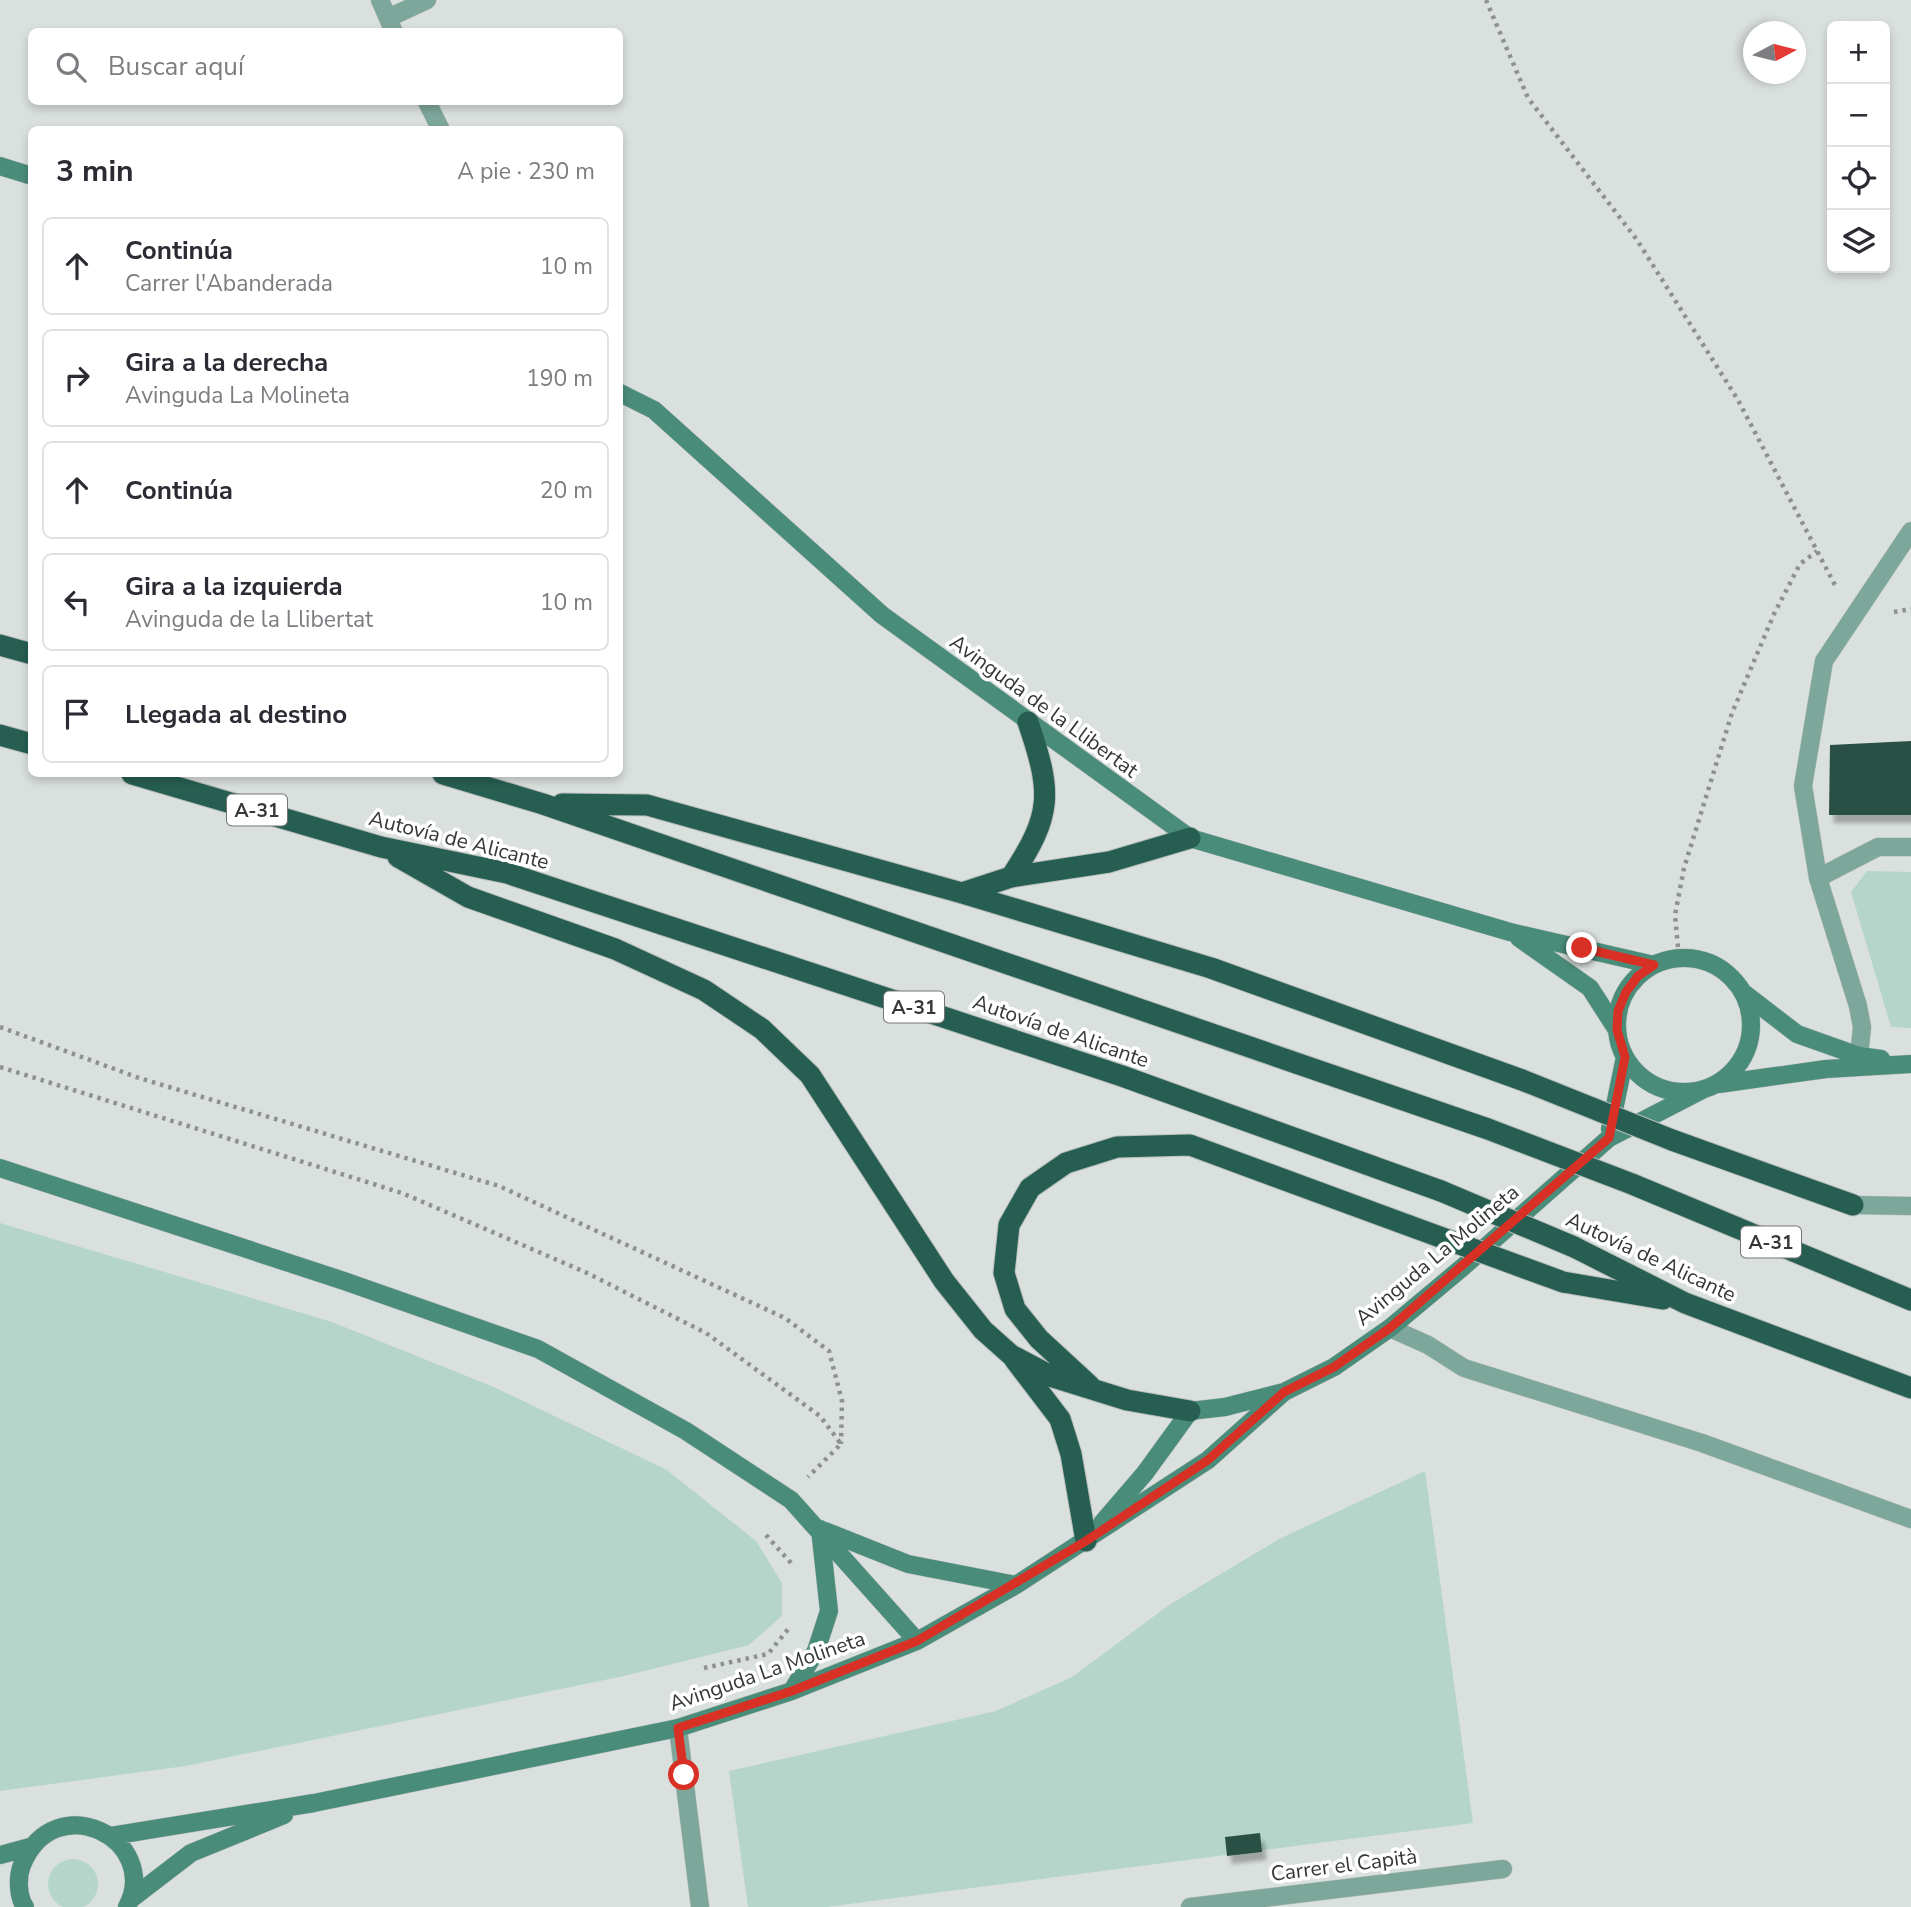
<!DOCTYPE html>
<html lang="es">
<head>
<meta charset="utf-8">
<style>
	:root { --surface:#fff; --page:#f7f7f7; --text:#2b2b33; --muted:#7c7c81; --line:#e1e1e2 }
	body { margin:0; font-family:"Nunito Sans",sans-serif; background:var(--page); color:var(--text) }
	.controls { position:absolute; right:21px; top:21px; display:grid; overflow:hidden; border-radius:10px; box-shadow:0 4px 10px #0003 }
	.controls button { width:63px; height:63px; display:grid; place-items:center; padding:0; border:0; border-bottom:2px solid var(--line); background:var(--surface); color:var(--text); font:35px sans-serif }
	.compass { position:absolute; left:1743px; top:21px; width:63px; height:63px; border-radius:50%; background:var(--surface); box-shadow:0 4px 10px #0003; rotate:83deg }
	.stop { position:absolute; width:21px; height:21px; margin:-16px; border:5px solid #d93025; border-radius:50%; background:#fff }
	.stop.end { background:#d93025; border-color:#fff; box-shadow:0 2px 7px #0008 }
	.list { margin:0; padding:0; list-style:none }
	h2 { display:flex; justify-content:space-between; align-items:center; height:91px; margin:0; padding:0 28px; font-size:30px }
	h2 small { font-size:23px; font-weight:400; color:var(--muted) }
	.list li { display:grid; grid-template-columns:46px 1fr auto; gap:21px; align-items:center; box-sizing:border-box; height:98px; margin:0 14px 14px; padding:0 14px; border:2px solid var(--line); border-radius:10px }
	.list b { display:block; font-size:26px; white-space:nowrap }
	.list p { margin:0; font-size:23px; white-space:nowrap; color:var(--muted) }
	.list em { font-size:23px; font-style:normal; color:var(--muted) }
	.icon { flex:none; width:38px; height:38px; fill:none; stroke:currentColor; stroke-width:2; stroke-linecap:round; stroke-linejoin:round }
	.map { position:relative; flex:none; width:1911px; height:1907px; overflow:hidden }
	.search { position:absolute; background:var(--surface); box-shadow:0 4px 10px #0003; left:28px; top:28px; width:595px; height:77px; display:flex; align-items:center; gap:18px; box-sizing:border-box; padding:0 24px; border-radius:10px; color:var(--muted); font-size:26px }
	.panel { position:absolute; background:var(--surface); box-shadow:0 4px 10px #0003; left:28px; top:126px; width:595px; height:651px; border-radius:10px }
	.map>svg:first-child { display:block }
</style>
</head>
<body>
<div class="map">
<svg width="1911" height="1907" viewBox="0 0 1911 1907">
	<defs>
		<filter id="shadow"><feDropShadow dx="4.5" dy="8" stdDeviation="2" flood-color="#0004"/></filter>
	</defs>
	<rect width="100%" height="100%" fill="#dae0de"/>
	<path fill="#b5d5cb" d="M 1867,871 L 1911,872 L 1911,1028 L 1891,1027 L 1851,892 Z
		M 0,1223 L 332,1322 L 494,1387 L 667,1470 L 756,1541 L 782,1583 L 782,1616 L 749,1645 L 624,1676 L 186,1766 L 0,1791 Z
		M 1425,1471 L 1473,1823 L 826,1907 L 748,1907 L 729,1771 L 996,1711 L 1072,1677 L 1169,1605 L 1279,1539 Z
		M48 1884a25 25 0 1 1 50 0a25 25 0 1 1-50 0Z"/>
	<path fill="#2a5045" filter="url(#shadow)" d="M 1911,741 L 1911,815 L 1829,815 L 1830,745 Z
		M 1260,1833 L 1262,1852 L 1227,1856 L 1225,1837 Z"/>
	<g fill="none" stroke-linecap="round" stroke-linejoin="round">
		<defs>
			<path id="lane" d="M 1853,1205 L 1911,1206"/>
			<path id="street" d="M 380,0 L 394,32
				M 388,18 L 427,0
				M 427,102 L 441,130
				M 1818,878 L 1878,847 L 1911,847
				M 1859,1056 L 1862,1027 L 1858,1006 L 1818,878 L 1803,786 L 1824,661 L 1911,531
				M 1390,1328 L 1428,1345 L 1464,1368 L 1702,1443 L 1911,1519
				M 678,1728 L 700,1907
				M 1190,1907 L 1503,1869"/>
			<path id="secondary" d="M 0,166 L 32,176
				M 620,393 L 654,410 L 882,615 L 1190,838 L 1510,932 L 1654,965
				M 1519,938 L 1590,988 L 1617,1030
				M1617 1025a67 67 0 1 1 134 0a67 67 0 1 1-134 0Z
				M 1745,994 L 1797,1034 L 1859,1056 L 1881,1059
				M 1719,1084 L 1826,1069 L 1911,1064
				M 1610,1129 L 1625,1057
				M 0,1168 L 344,1281 L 538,1349 L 686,1431 L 791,1500 L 917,1641
				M 1102,1523 L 1145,1473 L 1190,1411 L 1225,1407 L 1284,1392 L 1334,1367 L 1390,1328 L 1464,1266 L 1609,1138 L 1702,1090
				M 825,1531 L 908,1564 L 1016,1585
				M 792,1691 L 816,1651 L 829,1611 L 820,1529
				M 111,1836 L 314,1803 L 678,1728 L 792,1691 L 917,1641 L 1016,1585 L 1208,1460 L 1284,1392
				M 0,1855 L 30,1847
				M 131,1899 L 191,1853 L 284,1815
				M 25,1907 C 18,1897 17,1877 22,1865 C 55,1785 162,1840 127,1907"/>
			<path id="highway" d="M 0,645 L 32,654
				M 0,735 L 32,744
				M 132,774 L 381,847 L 507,873 L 1122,1076 L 1441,1191
				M 443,774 L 543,804 L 1488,1129
				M 562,804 L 647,805 L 962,893 L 1211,968 L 1522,1080
				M 398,857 L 468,897 L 615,949 L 704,990 L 762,1029 L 810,1075 L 944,1281 L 983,1330 L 1011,1355 L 1053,1377 L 1127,1400 L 1190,1411
				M 1011,877 C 1053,814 1052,793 1028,722
				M 962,893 L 1011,877 L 1109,862 L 1190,838
				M 1672,1140 L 1853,1205
				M 1632,1184 L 1911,1300
				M 1574,1247 L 1685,1303 L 1911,1388
				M 1563,1282 L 1663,1299
				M 1015,1360 L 1060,1419 L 1071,1454 L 1086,1541
				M 1090,1386 L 1039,1339 L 1015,1309 L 1004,1273 L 1009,1225 L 1030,1188 L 1066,1163 L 1117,1147 L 1190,1145 L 1410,1226"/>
		</defs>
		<use href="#lane" stroke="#b9bebd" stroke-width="19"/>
		<use href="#street" stroke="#b9bebd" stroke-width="19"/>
		<use href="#secondary" stroke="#b9bebd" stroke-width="19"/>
		<use href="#highway" stroke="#b9bebd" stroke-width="23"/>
		<path stroke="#8d9190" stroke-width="4.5" stroke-dasharray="3.5 5" stroke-linecap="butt" d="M 1486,0 L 1528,98 L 1637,240 L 1738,400 L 1837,589
			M 1894,612 L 1911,609
			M 1678,947 L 1675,915 L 1684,868 L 1732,713 L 1774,614 L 1800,564 L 1817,551
			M 0,1027 L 139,1078 L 499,1186 L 785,1318 L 829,1351 L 842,1401 L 841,1444
			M 0,1067 L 402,1193 L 585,1272 L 706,1333 L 820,1416 L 841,1444 L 808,1477
			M 766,1535 L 791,1563
			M 704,1668 L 768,1654 L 789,1628"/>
		<use href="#lane" stroke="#7ea79b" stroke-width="18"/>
		<use href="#street" stroke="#7ea79b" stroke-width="18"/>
		<use href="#secondary" stroke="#4a8c7a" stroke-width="18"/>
		<use href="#highway" stroke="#265f51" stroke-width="21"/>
		<defs>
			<path id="highway-bridge" d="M 1522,1080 L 1672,1140
				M 1488,1129 L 1632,1184
				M 1441,1191 L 1574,1247
				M 1410,1226 L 1563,1282"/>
		</defs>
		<use href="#highway-bridge" stroke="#b9bebd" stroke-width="23" stroke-linecap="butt"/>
		<use href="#highway-bridge" stroke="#265f51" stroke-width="21"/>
	</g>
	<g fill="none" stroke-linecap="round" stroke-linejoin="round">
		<path stroke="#d93025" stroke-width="9" d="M 684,1775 L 678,1728 L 792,1691 L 917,1641 L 1086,1541 L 1208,1460 L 1284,1392 L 1334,1367 L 1390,1328 L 1609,1138 L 1625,1057 L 1617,1030 L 1618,1011 L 1626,992 L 1638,976 L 1654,965 L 1582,948"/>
	</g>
	<g text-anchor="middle" stroke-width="7" stroke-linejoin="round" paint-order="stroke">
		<g fill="#fff" stroke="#727474" stroke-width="2">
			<rect x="227" y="794.5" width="60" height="31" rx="5"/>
			<rect x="884" y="991.5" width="60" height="31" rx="5"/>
			<rect x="1741" y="1226.5" width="60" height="31" rx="5"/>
		</g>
		<g font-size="19" font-weight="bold" fill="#363838">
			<text x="257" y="817">A-31</text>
			<text x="914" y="1014">A-31</text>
			<text x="1771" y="1249">A-31</text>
		</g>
		<g font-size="21" fill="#363838" stroke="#fff">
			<text transform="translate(1044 706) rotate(36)" y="7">Avinguda de la Llibertat</text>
			<text transform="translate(459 840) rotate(14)" y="7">Autovía de Alicante</text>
			<text transform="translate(1061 1031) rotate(19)" y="7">Autovía de Alicante</text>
			<text transform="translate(1437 1255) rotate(-40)" y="7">Avinguda La Molineta</text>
			<text transform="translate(1651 1257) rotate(25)" y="7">Autovía de Alicante</text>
			<text transform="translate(767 1671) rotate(-19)" y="7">Avinguda La Molineta</text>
			<text transform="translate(1344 1865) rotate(-7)" y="7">Carrer el Capità</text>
		</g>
	</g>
</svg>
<div class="controls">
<button>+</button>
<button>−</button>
<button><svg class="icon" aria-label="locate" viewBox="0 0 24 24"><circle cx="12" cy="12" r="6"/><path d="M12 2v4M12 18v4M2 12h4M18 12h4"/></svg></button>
<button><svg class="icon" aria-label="layers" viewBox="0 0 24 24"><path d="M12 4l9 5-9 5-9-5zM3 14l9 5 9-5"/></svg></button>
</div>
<svg class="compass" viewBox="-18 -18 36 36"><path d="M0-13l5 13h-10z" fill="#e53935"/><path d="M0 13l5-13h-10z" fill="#7c7c81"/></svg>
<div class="stop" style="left:684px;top:1775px"></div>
<div class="stop end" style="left:1582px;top:948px"></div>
<div class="search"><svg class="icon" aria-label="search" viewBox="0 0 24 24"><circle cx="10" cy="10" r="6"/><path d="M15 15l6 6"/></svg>Buscar aquí</div>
<section class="panel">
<h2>3 min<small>A pie · 230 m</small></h2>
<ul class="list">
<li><svg class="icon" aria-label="ahead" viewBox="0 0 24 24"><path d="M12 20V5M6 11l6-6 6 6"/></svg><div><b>Continúa</b><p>Carrer l'Abanderada</p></div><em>10 m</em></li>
<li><svg class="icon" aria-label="right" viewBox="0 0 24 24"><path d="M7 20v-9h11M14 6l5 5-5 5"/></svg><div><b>Gira a la derecha</b><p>Avinguda La Molineta</p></div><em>190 m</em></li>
<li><svg class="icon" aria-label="ahead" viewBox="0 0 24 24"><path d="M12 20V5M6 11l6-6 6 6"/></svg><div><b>Continúa</b></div><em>20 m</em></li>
<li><svg class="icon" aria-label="left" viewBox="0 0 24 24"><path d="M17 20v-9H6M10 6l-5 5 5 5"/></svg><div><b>Gira a la izquierda</b><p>Avinguda de la Llibertat</p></div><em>10 m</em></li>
<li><svg class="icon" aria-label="arrive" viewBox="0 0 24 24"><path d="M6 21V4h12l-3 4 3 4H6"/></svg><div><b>Llegada al destino</b></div></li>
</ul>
</section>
</div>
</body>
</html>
